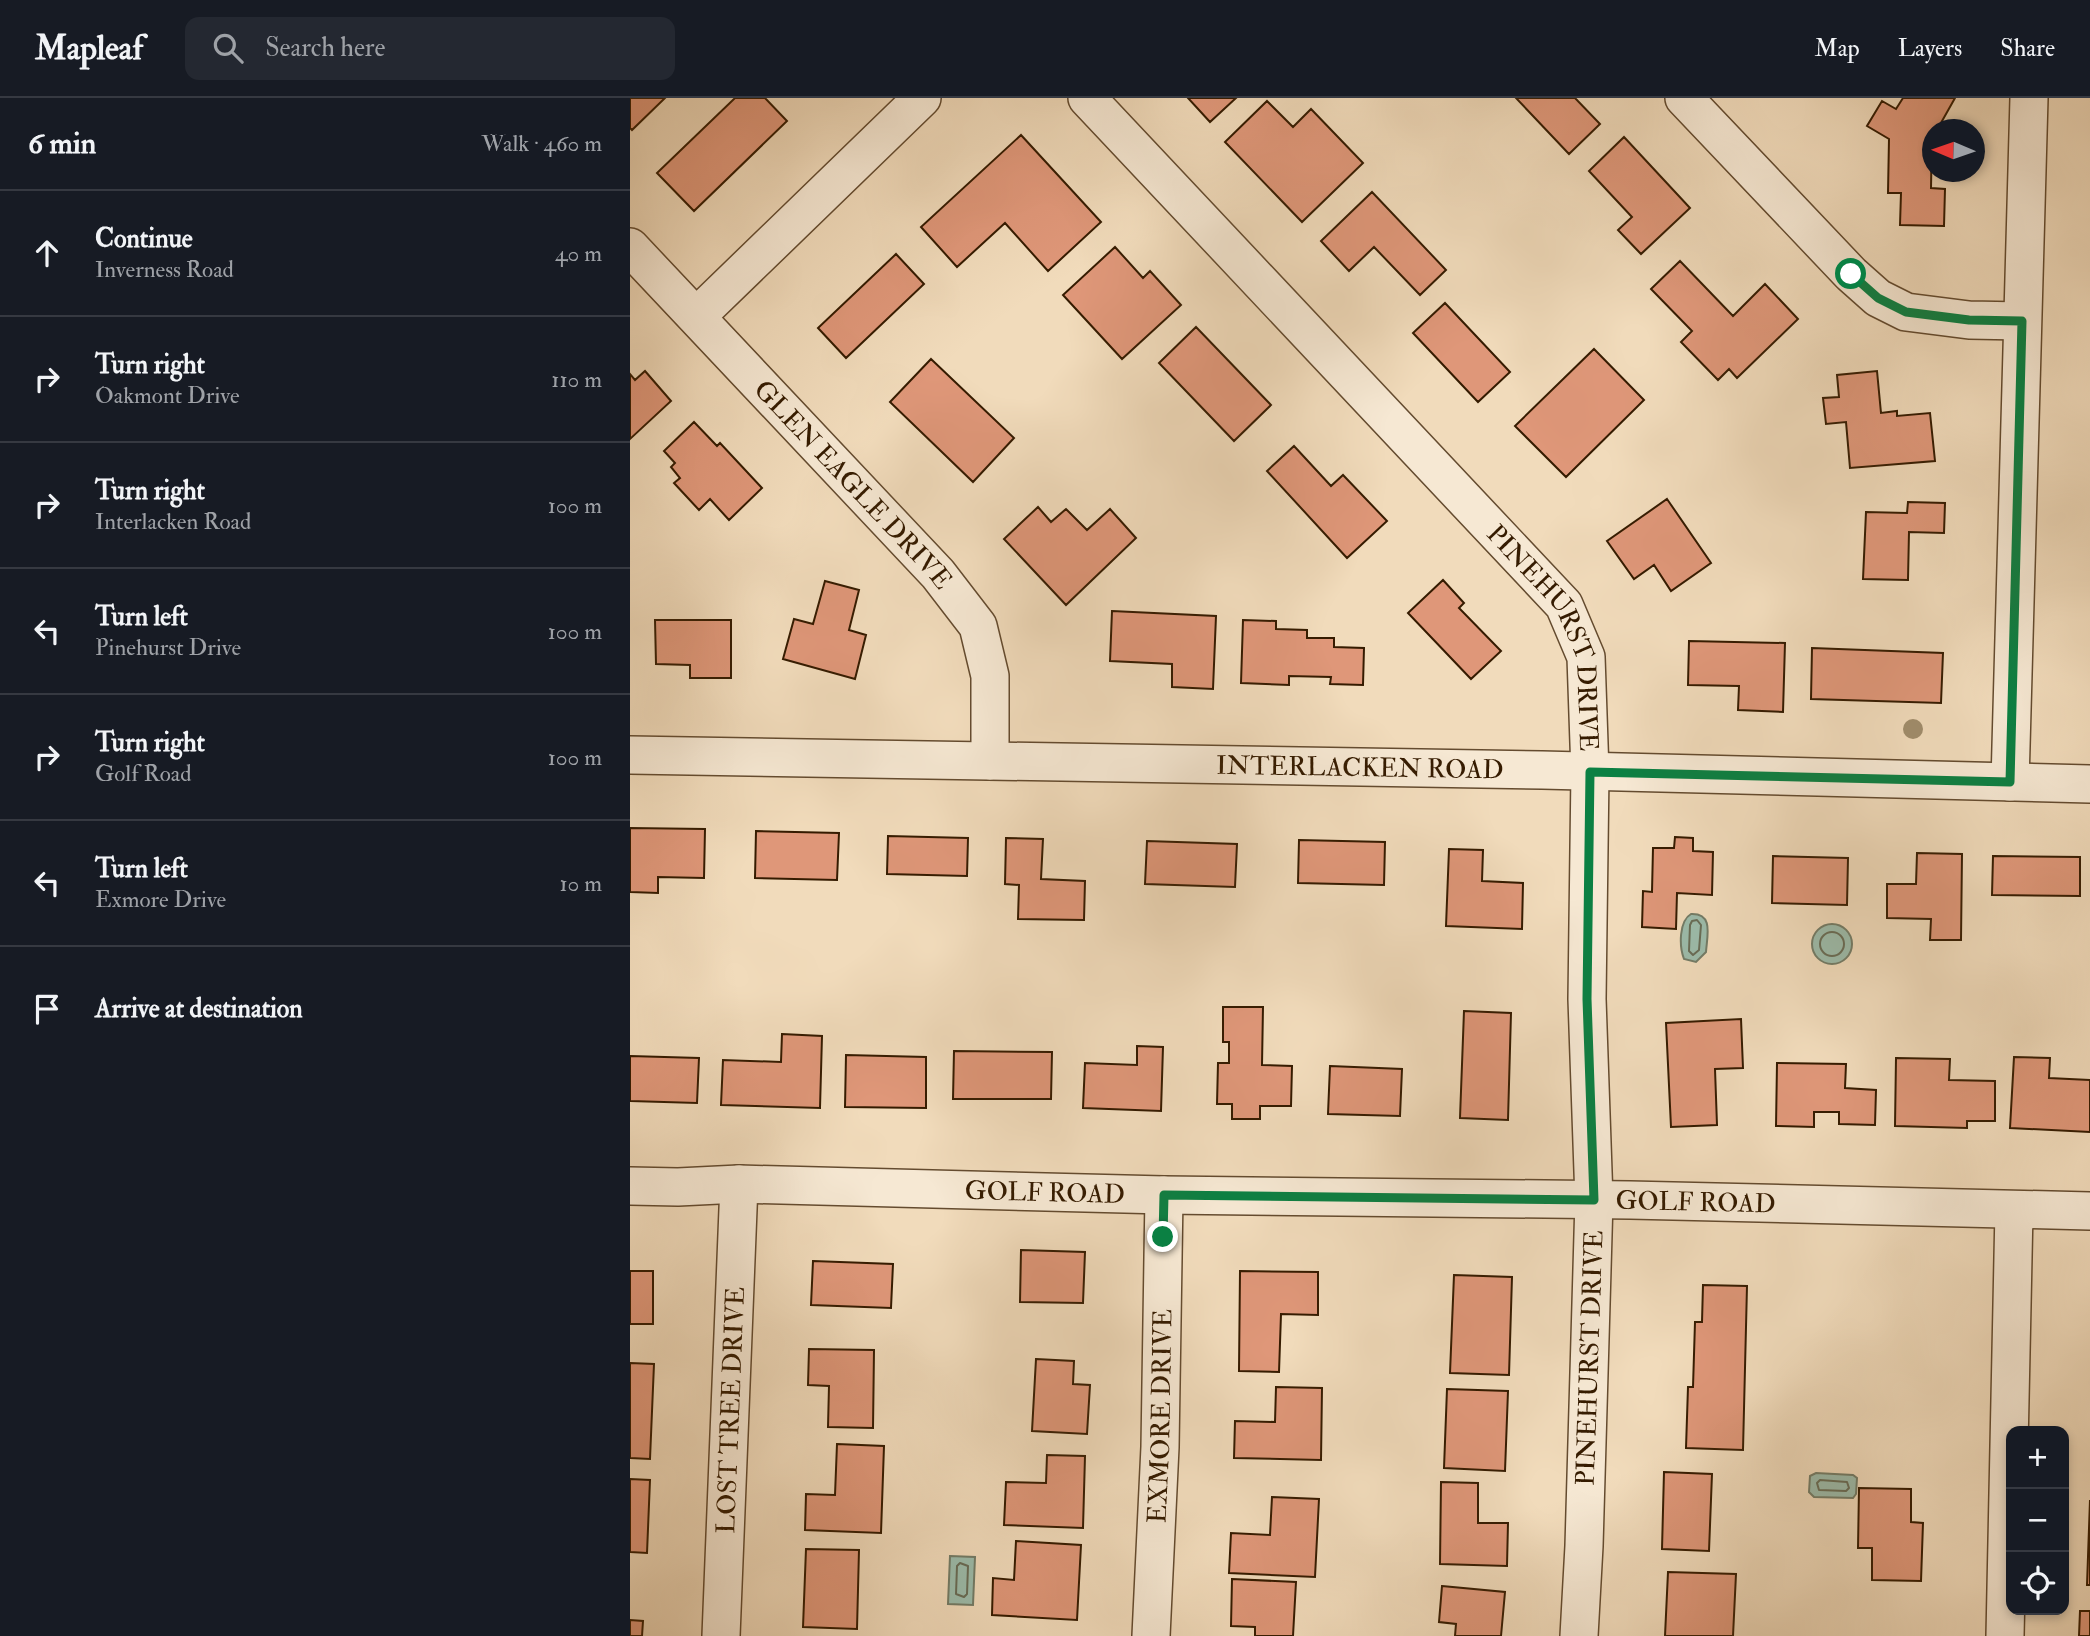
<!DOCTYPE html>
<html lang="en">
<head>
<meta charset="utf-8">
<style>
	:root { --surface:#171b24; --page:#242831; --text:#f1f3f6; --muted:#9ea1a6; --line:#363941 }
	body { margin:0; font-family:"IM FELL Double Pica",serif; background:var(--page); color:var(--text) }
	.controls { position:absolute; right:21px; bottom:21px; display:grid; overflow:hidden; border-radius:14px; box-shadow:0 4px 10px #0003 }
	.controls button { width:63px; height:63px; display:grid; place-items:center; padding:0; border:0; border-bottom:2px solid var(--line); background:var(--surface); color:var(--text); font:35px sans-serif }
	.compass { position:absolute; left:1292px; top:21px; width:63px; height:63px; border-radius:50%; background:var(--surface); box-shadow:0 4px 10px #0003; rotate:272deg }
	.stop { position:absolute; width:21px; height:21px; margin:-16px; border:5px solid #0b8043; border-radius:50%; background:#fff }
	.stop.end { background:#0b8043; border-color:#fff; box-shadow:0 2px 7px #0008 }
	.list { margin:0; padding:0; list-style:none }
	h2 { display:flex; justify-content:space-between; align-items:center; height:91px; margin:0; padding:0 28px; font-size:30px }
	h2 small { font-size:23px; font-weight:400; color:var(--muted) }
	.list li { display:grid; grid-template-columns:46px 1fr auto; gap:21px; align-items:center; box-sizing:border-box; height:126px; padding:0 28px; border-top:2px solid var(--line) }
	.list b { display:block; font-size:26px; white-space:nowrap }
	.list p { margin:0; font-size:23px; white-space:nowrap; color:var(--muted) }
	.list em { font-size:23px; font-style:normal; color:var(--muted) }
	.icon { flex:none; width:38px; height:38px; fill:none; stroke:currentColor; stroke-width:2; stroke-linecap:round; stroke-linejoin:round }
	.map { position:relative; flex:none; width:1460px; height:1538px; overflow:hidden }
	header { display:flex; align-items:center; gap:42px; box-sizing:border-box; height:98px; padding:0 35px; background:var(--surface); border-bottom:2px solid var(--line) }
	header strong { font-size:33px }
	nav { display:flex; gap:38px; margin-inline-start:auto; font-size:24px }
	.search { width:490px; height:63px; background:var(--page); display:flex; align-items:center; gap:18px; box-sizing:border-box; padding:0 24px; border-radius:14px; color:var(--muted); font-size:26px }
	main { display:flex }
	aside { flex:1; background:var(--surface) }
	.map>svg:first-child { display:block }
</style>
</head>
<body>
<header>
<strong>Mapleaf</strong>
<div class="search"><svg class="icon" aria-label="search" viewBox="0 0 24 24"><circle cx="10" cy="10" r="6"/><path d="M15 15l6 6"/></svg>Search here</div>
<nav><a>Map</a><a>Layers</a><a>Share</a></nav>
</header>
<main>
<aside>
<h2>6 min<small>Walk · 460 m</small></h2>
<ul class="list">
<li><svg class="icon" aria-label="ahead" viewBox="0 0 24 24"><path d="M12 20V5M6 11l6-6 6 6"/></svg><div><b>Continue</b><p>Inverness Road</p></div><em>40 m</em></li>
<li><svg class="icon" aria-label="right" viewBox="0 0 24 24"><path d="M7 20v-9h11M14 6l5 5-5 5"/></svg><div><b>Turn right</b><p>Oakmont Drive</p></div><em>110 m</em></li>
<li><svg class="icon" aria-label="right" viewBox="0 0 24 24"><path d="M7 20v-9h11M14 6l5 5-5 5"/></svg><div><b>Turn right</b><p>Interlacken Road</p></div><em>100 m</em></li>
<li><svg class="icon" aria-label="left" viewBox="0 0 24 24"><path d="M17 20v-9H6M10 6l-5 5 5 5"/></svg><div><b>Turn left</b><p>Pinehurst Drive</p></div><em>100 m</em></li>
<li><svg class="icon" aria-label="right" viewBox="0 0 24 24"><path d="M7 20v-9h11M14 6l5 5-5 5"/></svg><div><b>Turn right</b><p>Golf Road</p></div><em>100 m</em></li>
<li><svg class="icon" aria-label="left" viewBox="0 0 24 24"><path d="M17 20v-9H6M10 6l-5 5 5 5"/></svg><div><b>Turn left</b><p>Exmore Drive</p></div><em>10 m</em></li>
<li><svg class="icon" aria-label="arrive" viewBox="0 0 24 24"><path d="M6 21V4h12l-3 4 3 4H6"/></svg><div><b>Arrive at destination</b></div></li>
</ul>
</aside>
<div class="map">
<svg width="1460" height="1538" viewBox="0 0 1460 1538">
	<rect width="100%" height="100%" fill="#f1dbbb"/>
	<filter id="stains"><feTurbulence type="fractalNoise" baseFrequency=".00286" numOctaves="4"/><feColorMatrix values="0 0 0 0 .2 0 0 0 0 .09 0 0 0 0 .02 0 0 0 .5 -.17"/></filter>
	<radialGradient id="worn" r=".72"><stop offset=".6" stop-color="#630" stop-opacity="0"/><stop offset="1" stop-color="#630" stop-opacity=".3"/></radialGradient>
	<path fill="#9cbcab" stroke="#737c67" stroke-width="2" d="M 1061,816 C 1084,815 1077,838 1076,854 L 1066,864 L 1054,861 C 1049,848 1049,823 1061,816 Z
		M1182 846a20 20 0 1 1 40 0a20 20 0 1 1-40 0Z
		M 1186,1375 L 1223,1377 L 1227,1380 L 1226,1396 L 1223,1400 L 1184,1399 L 1179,1394 L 1180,1378 Z
		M 320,1458 L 345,1459 L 343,1507 L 318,1506 Z"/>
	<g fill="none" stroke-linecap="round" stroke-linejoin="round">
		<path stroke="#686c56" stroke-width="2" d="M 1067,822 L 1071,827 L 1069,852 L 1063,857 L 1059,853 L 1060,827 L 1062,823 Z
			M1190 846a12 12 0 1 1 24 0a12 12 0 1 1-24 0Z
			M 1190,1382 L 1217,1384 L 1219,1390 L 1216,1393 L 1189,1392 L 1187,1385 Z
			M 330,1465 L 338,1468 L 337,1496 L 334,1499 L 326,1496 L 327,1468 Z"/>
	</g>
	<path fill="#df9779" stroke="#351b00" stroke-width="2" d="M 0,0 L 35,0 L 2,32 L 0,30 Z
		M 105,0 L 135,0 L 157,23 L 64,113 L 27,75 Z
		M 558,0 L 606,0 L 580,24 Z
		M 886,0 L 945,0 L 970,26 L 939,56 Z
		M 1273,0 L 1325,0 L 1307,32 L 1302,32 L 1301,90 L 1315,91 L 1314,128 L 1270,127 L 1271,95 L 1258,95 L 1259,41 L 1237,28 L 1252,3 L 1266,11 Z
		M 637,3 L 663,29 L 681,11 L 733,65 L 672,124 L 595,44 Z
		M 391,37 L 471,124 L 418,173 L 375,125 L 327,169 L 291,129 Z
		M 994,39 L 1060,110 L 1011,156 L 988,132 L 1002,119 L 959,73 Z
		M 742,94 L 816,172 L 790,197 L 744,149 L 719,173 L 691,143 Z
		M 485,149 L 513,180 L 520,173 L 551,207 L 492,261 L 433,197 Z
		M 266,156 L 294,186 L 216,260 L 188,230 Z
		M 1050,163 L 1103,218 L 1135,186 L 1168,221 L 1107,280 L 1099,271 L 1088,282 L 1051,244 L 1062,233 L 1021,191 Z
		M 815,205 L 880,274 L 848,304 L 783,235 Z
		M 566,229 L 641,307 L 604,343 L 529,265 Z
		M 964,251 L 1014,302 L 936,379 L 885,328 Z
		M 301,261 L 384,340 L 343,384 L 260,304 Z
		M 15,273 L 41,303 L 0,341 L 0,276 L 5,282 Z
		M 1247,273 L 1251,315 L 1267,313 L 1267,318 L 1300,315 L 1305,363 L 1220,370 L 1216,324 L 1196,326 L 1193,300 L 1209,299 L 1207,277 Z
		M 64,324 L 87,348 L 90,345 L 132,390 L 99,422 L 80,401 L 69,412 L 44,385 L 50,380 L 41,369 L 45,365 L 34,353 Z
		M 664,348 L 701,388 L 713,377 L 757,423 L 717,460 L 637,373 Z
		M 1037,401 L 1081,465 L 1041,493 L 1024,467 L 1004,481 L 977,443 Z
		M 1278,404 L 1315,405 L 1314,435 L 1279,434 L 1278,482 L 1233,481 L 1236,414 L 1277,415 Z
		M 408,409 L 421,424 L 436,411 L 457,432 L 480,411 L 506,440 L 436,507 L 374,441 Z
		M 813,482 L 834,505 L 829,510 L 871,553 L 841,581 L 778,515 Z
		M 195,483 L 229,492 L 219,532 L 236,537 L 225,581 L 153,561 L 164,521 L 183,526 Z
		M 482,513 L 586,518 L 583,591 L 542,589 L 542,566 L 480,563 Z
		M 25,522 L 101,522 L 101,580 L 60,580 L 60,567 L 26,566 Z
		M 613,522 L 646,523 L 646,531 L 677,532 L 677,540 L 704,540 L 704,549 L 734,550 L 733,587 L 700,586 L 701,579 L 659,578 L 659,587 L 611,585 Z
		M 1059,543 L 1155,545 L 1153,614 L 1108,612 L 1109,588 L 1058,587 Z
		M 1182,550 L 1313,555 L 1311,605 L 1181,601 Z
		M 0,730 L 75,731 L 74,780 L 28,779 L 28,795 L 0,794 Z
		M 126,733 L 209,735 L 207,782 L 125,780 Z
		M 258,738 L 338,740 L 337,778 L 257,776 Z
		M 1045,739 L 1063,740 L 1063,753 L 1083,754 L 1082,797 L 1047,795 L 1046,831 L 1012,829 L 1013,793 L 1022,794 L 1023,750 L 1044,750 Z
		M 376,740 L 413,741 L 411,781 L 455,783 L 454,822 L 388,821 L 389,787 L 375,786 Z
		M 669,742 L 755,744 L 754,787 L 668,785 Z
		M 517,743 L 607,746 L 605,789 L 515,786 Z
		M 819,751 L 853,752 L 852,783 L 893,785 L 892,831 L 816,828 Z
		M 1287,755 L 1332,756 L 1331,842 L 1300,842 L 1301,821 L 1257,820 L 1257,786 L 1286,786 Z
		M 1143,758 L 1218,760 L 1217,807 L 1142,805 Z
		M 1363,758 L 1450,759 L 1450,798 L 1362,797 Z
		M 593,909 L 633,909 L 632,967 L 662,968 L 661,1008 L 630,1008 L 630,1021 L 602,1021 L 602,1006 L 587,1006 L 588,965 L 599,965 L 599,944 L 593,944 Z
		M 834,913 L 881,915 L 878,1022 L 830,1020 Z
		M 1111,921 L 1113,970 L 1085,971 L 1087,1027 L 1041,1029 L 1036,925 Z
		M 152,936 L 192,938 L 190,1010 L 91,1007 L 93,962 L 151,964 Z
		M 507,948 L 533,949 L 531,1013 L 453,1010 L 455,965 L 507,967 Z
		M 324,953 L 422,954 L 421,1001 L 323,1001 Z
		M 216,957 L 296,959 L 296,1010 L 215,1009 Z
		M 0,958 L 69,960 L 67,1005 L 0,1003 Z
		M 1384,959 L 1420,960 L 1419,980 L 1460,982 L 1460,1034 L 1380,1030 Z
		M 1266,960 L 1320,961 L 1319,982 L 1365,983 L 1365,1023 L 1337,1023 L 1337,1030 L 1265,1028 Z
		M 1147,965 L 1216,966 L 1215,990 L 1246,992 L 1245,1027 L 1209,1026 L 1209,1014 L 1184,1014 L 1184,1029 L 1146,1028 Z
		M 700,968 L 772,971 L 770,1018 L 698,1016 Z
		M 391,1152 L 455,1154 L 453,1205 L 390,1204 Z
		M 183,1163 L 263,1166 L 261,1210 L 181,1207 Z
		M 0,1173 L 23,1173 L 23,1226 L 0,1226 Z
		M 610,1173 L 688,1174 L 688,1217 L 651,1216 L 649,1274 L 609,1273 Z
		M 824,1177 L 882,1179 L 879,1277 L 820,1275 Z
		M 1073,1187 L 1117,1188 L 1113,1352 L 1056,1350 L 1058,1289 L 1063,1289 L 1065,1224 L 1072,1224 Z
		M 179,1251 L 244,1252 L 243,1330 L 198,1329 L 199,1288 L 178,1287 Z
		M 406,1261 L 444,1263 L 443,1286 L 460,1287 L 457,1336 L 402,1333 Z
		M 0,1265 L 24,1266 L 20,1361 L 0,1360 Z
		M 646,1289 L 692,1290 L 691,1362 L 604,1360 L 605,1323 L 645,1324 Z
		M 817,1291 L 878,1293 L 875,1373 L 814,1370 Z
		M 207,1346 L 254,1348 L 251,1435 L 175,1432 L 176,1396 L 205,1397 Z
		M 417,1357 L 455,1358 L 453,1430 L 374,1427 L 376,1384 L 416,1385 Z
		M 1034,1374 L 1082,1376 L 1079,1453 L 1032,1451 Z
		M 0,1381 L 20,1382 L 17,1455 L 0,1454 Z
		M 811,1384 L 848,1385 L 848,1425 L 878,1425 L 877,1468 L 810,1466 Z
		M 1229,1390 L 1281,1391 L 1281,1424 L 1293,1425 L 1291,1483 L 1242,1482 L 1242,1450 L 1228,1450 Z
		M 642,1399 L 689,1401 L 685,1479 L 599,1475 L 601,1435 L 640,1437 Z
		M 1460,1402 L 1460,1487 L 1457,1487 Z
		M 386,1443 L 451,1447 L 447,1522 L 362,1517 L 363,1480 L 384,1482 Z
		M 176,1451 L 229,1452 L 227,1531 L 173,1529 Z
		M 1038,1474 L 1106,1476 L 1103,1538 L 1035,1538 Z
		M 602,1481 L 666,1484 L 663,1538 L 625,1538 L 625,1529 L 601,1528 Z
		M 812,1488 L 875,1494 L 871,1538 L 825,1538 L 826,1526 L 809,1524 Z
		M 1450,1513 L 1460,1513 L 1460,1538 L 1449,1538 Z
		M 0,1522 L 13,1523 L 12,1538 L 0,1538 Z"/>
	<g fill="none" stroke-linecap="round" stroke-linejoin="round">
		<defs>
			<g id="minor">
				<path id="s1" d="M 457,0 L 934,507 L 956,559 L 960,674 L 957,901 L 964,1102 L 954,1448 L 949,1538"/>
				<path d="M 1054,0 L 1221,176 L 1248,200 L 1276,214 L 1339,222 L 1392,223"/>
				<path id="s2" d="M 0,149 L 308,476 L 348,528 L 360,578 L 360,663"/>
				<path d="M 67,218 L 292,0"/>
				<path id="s3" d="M 0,657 L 912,672 L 1460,686"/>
				<path d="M 1380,684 L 1399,0"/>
				<path id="s4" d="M 0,1088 L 48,1089 L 109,1086 L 534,1097 L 1000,1102 L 1460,1113"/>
				<path id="s5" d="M 91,1538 L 109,1086"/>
				<path id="s6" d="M 521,1538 L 530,1349 L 534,1097"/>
				<path d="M 1375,1538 L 1384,1112"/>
			</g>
		</defs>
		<use href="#minor" stroke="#644b2f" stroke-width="40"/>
		<use href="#minor" stroke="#f6e8d3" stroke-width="37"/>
	</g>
	<circle fill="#a08d6c" cx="1283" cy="631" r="10"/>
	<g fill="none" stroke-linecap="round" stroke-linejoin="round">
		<path stroke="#0b8043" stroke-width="9" d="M 533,1139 L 534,1097 L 964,1102 L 957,901 L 960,674 L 1380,684 L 1392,223 L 1339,222 L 1276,214 L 1248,200 L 1221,176"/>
	</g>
	<g text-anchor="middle" stroke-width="5" stroke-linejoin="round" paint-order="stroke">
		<g font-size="26" fill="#351b00" stroke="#f6e8d3">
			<text dy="9" stroke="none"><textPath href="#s2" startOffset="326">GLEN EAGLE DRIVE</textPath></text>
			<text dy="9" stroke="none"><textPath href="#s1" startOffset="719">PINEHURST DRIVE</textPath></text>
			<text dy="9" stroke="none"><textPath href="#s3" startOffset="730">INTERLACKEN ROAD</textPath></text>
			<text dy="9" stroke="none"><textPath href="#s4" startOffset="415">GOLF ROAD</textPath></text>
			<text dy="9" stroke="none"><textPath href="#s4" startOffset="1066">GOLF ROAD</textPath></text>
			<text transform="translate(959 1260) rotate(-88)" y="9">PINEHURST DRIVE</text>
			<text dy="9" stroke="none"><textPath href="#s5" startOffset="226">LOST TREE DRIVE</textPath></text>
			<text dy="9" stroke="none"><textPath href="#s6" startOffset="220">EXMORE DRIVE</textPath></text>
		</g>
	</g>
	<rect width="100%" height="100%" filter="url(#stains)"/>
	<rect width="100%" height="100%" fill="url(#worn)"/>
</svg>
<div class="controls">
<button>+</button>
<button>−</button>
<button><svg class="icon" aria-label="locate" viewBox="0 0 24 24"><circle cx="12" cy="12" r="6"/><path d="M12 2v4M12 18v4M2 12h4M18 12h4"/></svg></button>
</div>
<svg class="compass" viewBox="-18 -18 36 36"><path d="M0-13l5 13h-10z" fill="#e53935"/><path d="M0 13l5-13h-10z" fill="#9ea1a6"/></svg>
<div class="stop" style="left:1221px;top:176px"></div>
<div class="stop end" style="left:533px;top:1139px"></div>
</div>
</main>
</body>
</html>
